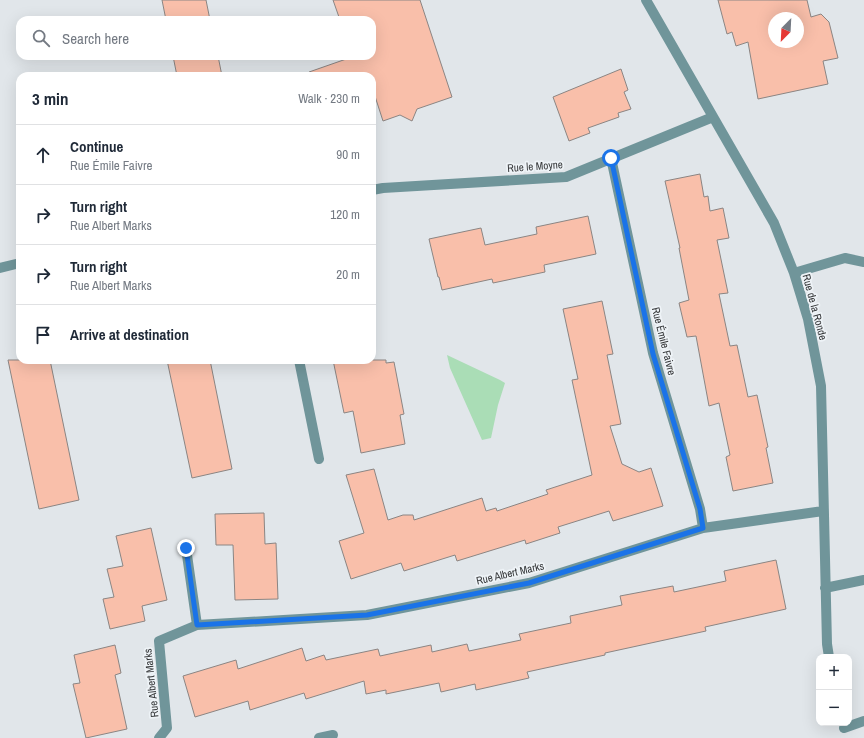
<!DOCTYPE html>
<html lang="en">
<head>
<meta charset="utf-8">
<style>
	:root { --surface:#fff; --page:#f6f6f7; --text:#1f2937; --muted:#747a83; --line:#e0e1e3 }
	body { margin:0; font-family:"Archivo Narrow",sans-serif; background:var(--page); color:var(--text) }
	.controls { position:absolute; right:12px; bottom:12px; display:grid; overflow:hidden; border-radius:8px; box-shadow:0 4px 16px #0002 }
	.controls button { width:36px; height:36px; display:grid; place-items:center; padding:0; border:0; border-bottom:1px solid var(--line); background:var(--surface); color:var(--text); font:20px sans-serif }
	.compass { position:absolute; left:768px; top:12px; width:36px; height:36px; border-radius:50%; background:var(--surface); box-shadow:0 4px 16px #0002; rotate:204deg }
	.stop { position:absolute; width:12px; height:12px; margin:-9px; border:3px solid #1a73e8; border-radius:50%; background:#fff }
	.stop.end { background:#1a73e8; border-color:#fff; box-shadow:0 1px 4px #0008 }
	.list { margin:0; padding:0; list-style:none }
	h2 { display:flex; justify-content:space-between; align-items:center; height:52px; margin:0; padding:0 16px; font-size:17px }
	h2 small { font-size:13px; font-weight:400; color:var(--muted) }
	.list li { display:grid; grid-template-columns:26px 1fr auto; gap:12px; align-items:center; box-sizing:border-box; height:60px; padding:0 16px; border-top:1px solid var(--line) }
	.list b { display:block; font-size:15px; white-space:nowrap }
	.list p { margin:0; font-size:13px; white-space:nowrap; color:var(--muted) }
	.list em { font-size:13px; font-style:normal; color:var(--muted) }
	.icon { flex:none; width:22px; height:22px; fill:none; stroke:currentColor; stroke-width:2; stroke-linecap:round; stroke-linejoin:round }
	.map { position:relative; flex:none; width:864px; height:738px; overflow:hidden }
	.search { position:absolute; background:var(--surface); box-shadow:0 4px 16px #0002; left:16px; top:16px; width:360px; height:44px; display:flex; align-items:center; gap:10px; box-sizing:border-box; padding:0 14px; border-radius:12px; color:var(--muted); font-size:15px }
	.panel { position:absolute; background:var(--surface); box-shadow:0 4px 16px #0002; left:16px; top:72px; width:360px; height:292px; border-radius:12px }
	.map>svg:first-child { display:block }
</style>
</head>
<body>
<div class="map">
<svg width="864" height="738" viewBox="0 0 864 738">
	<rect width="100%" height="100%" fill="#e1e6ea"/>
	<path fill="#aaddb6" d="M 447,355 L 500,380 L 505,383 L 498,405 L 491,438 L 482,440 L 450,368 Z"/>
	<path fill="#f9bfaa" stroke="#8b8583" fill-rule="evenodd" d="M 162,0 L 206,0 L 210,20 L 166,20 Z
		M 333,0 L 420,0 L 452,97 L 417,109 L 412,121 L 400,115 L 383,121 L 372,87 L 372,76 L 310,76 L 309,72 L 352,57 L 352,56 L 372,56 L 372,20 L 340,20 Z
		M 718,0 L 807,0 L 811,17 L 821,14 L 829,22 L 838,58 L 823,61 L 828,84 L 758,99 L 748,42 L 736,46 L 732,32 L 727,34 ZM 774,18 L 798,18 L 798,42 L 774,42 Z
		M 173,56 L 218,56 L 222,76 L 177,76 Z
		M 621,69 L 628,90 L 624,92 L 631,109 L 618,113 L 619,117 L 588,128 L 590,133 L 569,141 L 553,97 Z
		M 700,174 L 704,197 L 708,196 L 710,211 L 723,208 L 729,238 L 717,240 L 728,293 L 719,294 L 730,346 L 737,345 L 748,397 L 757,395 L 768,447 L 766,448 L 773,483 L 733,491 L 726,457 L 730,455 L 719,403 L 709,406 L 696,336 L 687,337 L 679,303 L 689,300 L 679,248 L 680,248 L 665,181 Z
		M 588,216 L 596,254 L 544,265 L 545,272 L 493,283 L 492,279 L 442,290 L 439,277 L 438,277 L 429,239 L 481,228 L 485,245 L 537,234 L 536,227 Z
		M 602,301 L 613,354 L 607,355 L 621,424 L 610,426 L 622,464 L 639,472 L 651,468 L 663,506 L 613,521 L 609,511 L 558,527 L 560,533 L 526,544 L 525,540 L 457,561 L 455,555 L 404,571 L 401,563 L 351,579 L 339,541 L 364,533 L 346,475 L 374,469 L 388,520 L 403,515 L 413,515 L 414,520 L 482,498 L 486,511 L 496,508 L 497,511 L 548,494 L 546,490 L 592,475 L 572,380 L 578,379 L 563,309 Z
		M 8,360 L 50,360 L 79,500 L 39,509 Z
		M 167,360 L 210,360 L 232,469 L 192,478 Z
		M 333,360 L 386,360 L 386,363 L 394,362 L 404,414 L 400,415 L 405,444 L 361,453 L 353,411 L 344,413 Z
		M 264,513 L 265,544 L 276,543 L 278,599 L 235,600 L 233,545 L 216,545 L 215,514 Z
		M 151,528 L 167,600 L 142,606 L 145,621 L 110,629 L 103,599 L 114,597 L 107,569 L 123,566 L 116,536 Z
		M 776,560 L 786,609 L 705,627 L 706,631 L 605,653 L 605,655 L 527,672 L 529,678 L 476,690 L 475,684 L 441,692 L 439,683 L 386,694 L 386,690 L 366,694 L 364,681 L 306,699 L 304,693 L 250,710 L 248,701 L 195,717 L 183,676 L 236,660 L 238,669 L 302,648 L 306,661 L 324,655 L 326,660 L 378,649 L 380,656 L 431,645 L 432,652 L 467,644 L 469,651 L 521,640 L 519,634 L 571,623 L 570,616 L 622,605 L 620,596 L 673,586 L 674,592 L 726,581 L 724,571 Z
		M 115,645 L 121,673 L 115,675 L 127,729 L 86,738 L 73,684 L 80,683 L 74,655 Z"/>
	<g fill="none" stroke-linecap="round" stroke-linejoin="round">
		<path stroke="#70959a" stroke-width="10" d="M 646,0 L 774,223 L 794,273 L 808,319 L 821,386 L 827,644 L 829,657
			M 611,158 L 653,353 L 700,509 L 703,528
			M 372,190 L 383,188 L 566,177 L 713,117
			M 0,268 L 20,263
			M 794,273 L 845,258 L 864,262
			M 299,360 L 319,459
			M 186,548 L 197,625
			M 825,588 L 864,580
			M 844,728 L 864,721
			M 159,738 L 167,728 L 159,641 L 197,625 L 367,615 L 529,583 L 703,528 L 823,511
			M 319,738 L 333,735"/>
	</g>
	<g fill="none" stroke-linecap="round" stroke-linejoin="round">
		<path stroke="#1a73e8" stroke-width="5" d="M 186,548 L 197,625 L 367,615 L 529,583 L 703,528 L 700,509 L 653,354 L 611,158"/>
	</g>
	<g text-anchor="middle" stroke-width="3.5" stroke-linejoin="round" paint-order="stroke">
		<g font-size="11" fill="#353739" stroke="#eef3f7">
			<text transform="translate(535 166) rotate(-4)" y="4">Rue le Moyne</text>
			<text transform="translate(815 307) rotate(75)" y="4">Rue de la Ronde</text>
			<text transform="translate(664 341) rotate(76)" y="4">Rue Émile Faivre</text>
			<text transform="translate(510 573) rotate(-13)" y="4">Rue Albert Marks</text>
			<text transform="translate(151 683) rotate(-96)" y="4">Rue Albert Marks</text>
		</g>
	</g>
</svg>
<div class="controls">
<button>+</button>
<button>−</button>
</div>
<svg class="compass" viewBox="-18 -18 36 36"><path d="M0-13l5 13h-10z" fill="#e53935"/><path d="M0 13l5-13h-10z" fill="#747a83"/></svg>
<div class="stop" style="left:611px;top:158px"></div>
<div class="stop end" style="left:186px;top:548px"></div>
<div class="search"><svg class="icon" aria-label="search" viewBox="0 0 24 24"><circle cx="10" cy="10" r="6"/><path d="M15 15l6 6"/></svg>Search here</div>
<section class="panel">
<h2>3 min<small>Walk · 230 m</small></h2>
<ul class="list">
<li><svg class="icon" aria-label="ahead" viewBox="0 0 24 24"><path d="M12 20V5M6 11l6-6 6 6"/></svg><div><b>Continue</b><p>Rue Émile Faivre</p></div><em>90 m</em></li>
<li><svg class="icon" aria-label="right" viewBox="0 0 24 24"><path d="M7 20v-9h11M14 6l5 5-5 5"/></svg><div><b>Turn right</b><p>Rue Albert Marks</p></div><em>120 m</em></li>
<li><svg class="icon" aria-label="right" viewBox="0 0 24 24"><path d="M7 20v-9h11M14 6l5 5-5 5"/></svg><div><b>Turn right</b><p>Rue Albert Marks</p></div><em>20 m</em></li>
<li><svg class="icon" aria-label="arrive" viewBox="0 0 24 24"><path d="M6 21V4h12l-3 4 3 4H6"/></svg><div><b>Arrive at destination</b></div></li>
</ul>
</section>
</div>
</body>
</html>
